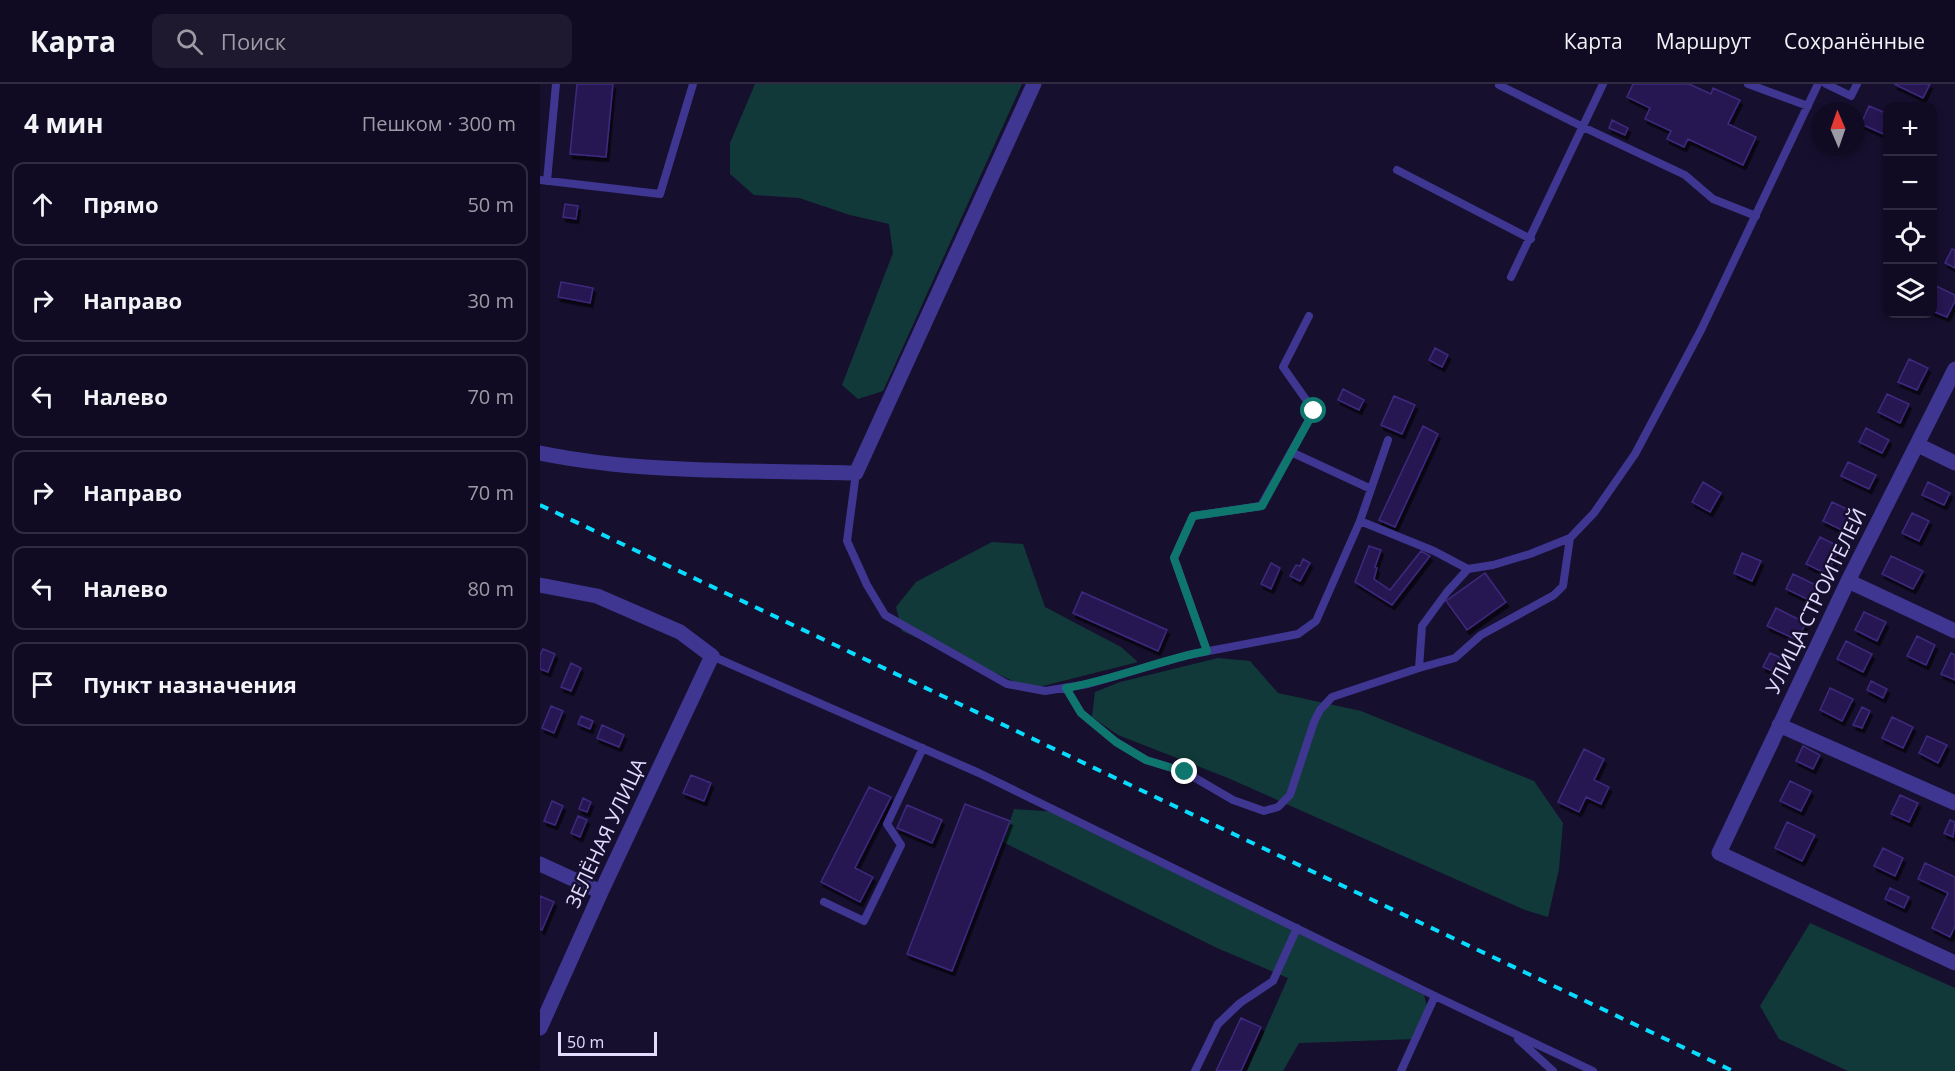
<!DOCTYPE html>
<html lang="ru">
<head>
<meta charset="utf-8">
<style>
	:root { --surface:#100b22; --page:#1e192f; --text:#f1f3f6; --muted:#9c9ba5; --line:#302b40 }
	body { margin:0; font-family:"Open Sans",sans-serif; background:var(--page); color:var(--text) }
	.controls { position:absolute; right:18px; top:18px; display:grid; overflow:hidden; border-radius:12px; box-shadow:0 3px 9px #0003 }
	.controls button { width:54px; height:54px; display:grid; place-items:center; padding:0; border:0; border-bottom:2px solid var(--line); background:var(--surface); color:var(--text); font:30px sans-serif }
	.compass { position:absolute; left:1271px; top:18px; width:54px; height:54px; border-radius:50%; background:var(--surface); box-shadow:0 3px 9px #0003; rotate:358deg }
	.scale { position:absolute; left:18px; bottom:15px; width:99px; box-sizing:border-box; padding-left:6px; border:3px solid #e2dcff; border-top:0; font-size:16px; line-height:21px; white-space:nowrap; color:#e2dcff; -webkit-text-stroke:4px #160f2e; paint-order:stroke }
	.stop { position:absolute; width:18px; height:18px; margin:-14px; border:4px solid #0f766e; border-radius:50%; background:#fff }
	.stop.end { background:#0f766e; border-color:#fff; box-shadow:0 2px 6px #0008 }
	.list { margin:0; padding:0; list-style:none }
	h2 { display:flex; justify-content:space-between; align-items:center; height:78px; margin:0; padding:0 24px; font-size:26px }
	h2 small { font-size:20px; font-weight:400; color:var(--muted) }
	.list li { display:grid; grid-template-columns:39px 1fr auto; gap:18px; align-items:center; box-sizing:border-box; height:84px; margin:0 12px 12px; padding:0 12px; border:2px solid var(--line); border-radius:12px }
	.list b { display:block; font-size:22px; white-space:nowrap }
	.list em { font-size:20px; font-style:normal; color:var(--muted) }
	.icon { flex:none; width:33px; height:33px; fill:none; stroke:currentColor; stroke-width:2; stroke-linecap:round; stroke-linejoin:round }
	.map { position:relative; flex:none; width:1415px; height:987px; overflow:hidden }
	header { display:flex; align-items:center; gap:36px; box-sizing:border-box; height:84px; padding:0 30px; background:var(--surface); border-bottom:2px solid var(--line) }
	header strong { font-size:28px }
	nav { display:flex; gap:33px; margin-inline-start:auto; font-size:21px }
	.search { width:420px; height:54px; background:var(--page); display:flex; align-items:center; gap:15px; box-sizing:border-box; padding:0 21px; border-radius:12px; color:var(--muted); font-size:22px }
	main { display:flex }
	aside { flex:1; background:var(--surface) }
	.map>svg:first-child { display:block }
</style>
</head>
<body>
<header>
<strong>Карта</strong>
<div class="search"><svg class="icon" aria-label="search" viewBox="0 0 24 24"><circle cx="10" cy="10" r="6"/><path d="M15 15l6 6"/></svg>Поиск</div>
<nav><a>Карта</a><a>Маршрут</a><a>Сохранённые</a></nav>
</header>
<main>
<aside>
<h2>4 мин<small>Пешком · 300 m</small></h2>
<ul class="list">
<li><svg class="icon" aria-label="ahead" viewBox="0 0 24 24"><path d="M12 20V5M6 11l6-6 6 6"/></svg><div><b>Прямо</b></div><em>50 m</em></li>
<li><svg class="icon" aria-label="right" viewBox="0 0 24 24"><path d="M7 20v-9h11M14 6l5 5-5 5"/></svg><div><b>Направо</b></div><em>30 m</em></li>
<li><svg class="icon" aria-label="left" viewBox="0 0 24 24"><path d="M17 20v-9H6M10 6l-5 5 5 5"/></svg><div><b>Налево</b></div><em>70 m</em></li>
<li><svg class="icon" aria-label="right" viewBox="0 0 24 24"><path d="M7 20v-9h11M14 6l5 5-5 5"/></svg><div><b>Направо</b></div><em>70 m</em></li>
<li><svg class="icon" aria-label="left" viewBox="0 0 24 24"><path d="M17 20v-9H6M10 6l-5 5 5 5"/></svg><div><b>Налево</b></div><em>80 m</em></li>
<li><svg class="icon" aria-label="arrive" viewBox="0 0 24 24"><path d="M6 21V4h12l-3 4 3 4H6"/></svg><div><b>Пункт назначения</b></div></li>
</ul>
</aside>
<div class="map">
<svg width="1415" height="987" viewBox="0 0 1415 987">
	<defs>
		<filter id="shadow"><feDropShadow dx="2.5" dy="4.5" stdDeviation="0" flood-color="#0009"/></filter>
	</defs>
	<rect width="100%" height="100%" fill="#160f2e"/>
	<path fill="#123939" d="M 215,0 L 482,0 L 343,307 L 318,315 L 302,301 L 353,169 L 349,140 L 310,131 L 259,114 L 214,111 L 190,90 L 190,59 Z
		M 452,458 L 483,460 L 505,523 L 581,563 L 598,578 L 491,605 L 362,547 L 356,523 L 376,498 Z
		M 678,574 L 710,577 L 738,609 L 821,627 L 994,697 L 1023,739 L 1019,785 L 1008,833 L 985,826 L 688,694 L 578,651 L 552,633 L 555,608 L 580,598 Z
		M 474,725 L 520,728 L 884,911 L 889,929 L 877,955 L 759,959 L 743,987 L 707,987 L 748,894 L 677,864 L 463,758 Z
		M 1270,839 L 1415,904 L 1415,987 L 1308,987 L 1239,955 L 1220,922 Z"/>
	<path fill="#271951" stroke="#3e297f" stroke-width="1.5" filter="url(#shadow)" d="M 37,0 L 73,0 L 66,73 L 30,70 Z
		M 1093,0 L 1149,0 L 1171,10 L 1173,4 L 1200,16 L 1188,40 L 1216,53 L 1203,81 L 1148,55 L 1144,63 L 1127,55 L 1131,47 L 1105,35 L 1110,24 L 1087,13 Z
		M 1354,0 L 1390,0 L 1383,14 Z
		M 1329,22 L 1348,30 L 1348,52 L 1321,40 Z
		M 1072,36 L 1088,44 L 1085,51 L 1069,44 Z
		M 25,120 L 38,122 L 36,135 L 23,133 Z
		M 1412,165 L 1415,166 L 1415,184 L 1405,179 Z
		M 21,198 L 53,204 L 50,219 L 18,213 Z
		M 1394,201 L 1415,211 L 1415,217 L 1407,233 L 1392,227 L 1392,206 Z
		M 895,264 L 908,271 L 902,283 L 889,276 Z
		M 1369,275 L 1388,284 L 1377,306 L 1358,298 Z
		M 803,305 L 824,316 L 819,326 L 798,316 Z
		M 1347,310 L 1369,320 L 1360,339 L 1338,328 Z
		M 854,312 L 875,321 L 862,350 L 841,341 Z
		M 883,342 L 898,350 L 855,443 L 839,436 Z
		M 1326,344 L 1349,356 L 1342,369 L 1319,358 Z
		M 1308,378 L 1336,391 L 1329,405 L 1301,392 Z
		M 1163,398 L 1181,409 L 1170,428 L 1152,418 Z
		M 1388,398 L 1410,409 L 1404,421 L 1382,411 Z
		M 1292,418 L 1315,429 L 1306,448 L 1283,437 Z
		M 1372,429 L 1389,437 L 1379,457 L 1362,449 Z
		M 1280,453 L 1300,463 L 1287,490 L 1266,480 Z
		M 829,462 L 841,466 L 835,483 L 837,484 L 834,495 L 850,506 L 881,467 L 890,472 L 852,521 L 815,498 Z
		M 1202,469 L 1221,477 L 1212,497 L 1194,489 Z
		M 1351,472 L 1383,487 L 1373,505 L 1342,490 Z
		M 763,475 L 770,479 L 760,497 L 750,492 L 756,481 L 760,482 Z
		M 731,479 L 740,484 L 731,505 L 721,500 Z
		M 945,489 L 966,518 L 927,546 L 906,517 Z
		M 1253,490 L 1280,503 L 1273,518 L 1246,505 Z
		M 542,508 L 627,546 L 618,567 L 533,529 Z
		M 1236,524 L 1266,539 L 1257,556 L 1227,542 Z
		M 1324,528 L 1346,538 L 1337,557 L 1315,546 Z
		M 1377,552 L 1395,561 L 1386,581 L 1367,572 Z
		M 1306,557 L 1332,570 L 1323,588 L 1297,575 Z
		M 3,565 L 15,570 L 8,588 L 0,585 L 0,571 Z
		M 1230,569 L 1246,576 L 1239,590 L 1223,583 Z
		M 1411,569 L 1415,571 L 1415,596 L 1401,590 Z
		M 31,579 L 41,584 L 31,607 L 21,603 Z
		M 1331,597 L 1347,605 L 1343,614 L 1327,606 Z
		M 1290,604 L 1313,615 L 1302,637 L 1280,626 Z
		M 11,622 L 23,627 L 14,649 L 2,644 Z
		M 1322,623 L 1330,627 L 1322,644 L 1313,641 Z
		M 41,632 L 53,637 L 50,645 L 38,640 Z
		M 1352,633 L 1373,643 L 1363,664 L 1342,654 Z
		M 62,641 L 84,651 L 79,663 L 57,654 Z
		M 1387,652 L 1407,661 L 1398,679 L 1379,669 Z
		M 1263,662 L 1280,671 L 1273,685 L 1256,677 Z
		M 1044,665 L 1064,675 L 1054,696 L 1069,703 L 1061,720 L 1046,713 L 1039,728 L 1018,718 Z
		M 151,691 L 171,699 L 164,717 L 143,709 Z
		M 1250,697 L 1271,707 L 1261,727 L 1240,717 Z
		M 329,703 L 351,713 L 315,784 L 333,793 L 320,818 L 281,798 Z
		M 1360,711 L 1378,719 L 1369,738 L 1351,730 Z
		M 43,714 L 51,718 L 47,728 L 39,725 Z
		M 12,717 L 23,722 L 15,741 L 4,737 Z
		M 425,720 L 470,737 L 412,887 L 367,870 Z
		M 367,721 L 402,736 L 392,759 L 357,744 Z
		M 38,732 L 47,736 L 40,753 L 31,749 Z
		M 1410,736 L 1415,738 L 1413,753 L 1404,749 Z
		M 1247,738 L 1275,751 L 1262,777 L 1235,764 Z
		M 1343,764 L 1363,774 L 1355,792 L 1334,782 Z
		M 1385,779 L 1415,793 L 1415,842 L 1410,853 L 1392,844 L 1408,809 L 1378,795 Z
		M 1350,804 L 1369,813 L 1364,824 L 1345,815 Z
		M 0,812 L 14,818 L 2,846 L 0,845 Z
		M 701,934 L 721,943 L 701,987 L 676,987 Z"/>
	<g fill="none" stroke-linecap="round" stroke-linejoin="round">
		<path stroke="#3e3691" stroke-width="8" d="M 1208,0 L 1268,22
			M 1286,0 L 1311,12 L 1317,0
			M 959,1 L 1043,43 L 1145,91 L 1173,115 L 1216,132
			M 857,86 L 991,155
			M 0,96 L 120,110 L 153,0
			M 7,97 L 16,0
			M 971,193 L 1063,0
			M 751,368 L 831,405
			M 316,389 L 307,457 L 327,501 L 345,531 L 467,600 L 505,607 L 548,600 L 648,571 L 758,550 L 776,537 L 820,437 L 848,356
			M 820,437 L 894,467 L 928,485 L 953,481 L 990,470 L 1030,454 L 1054,429 L 1095,370 L 1161,246 L 1278,0
			M 667,567 L 634,474 L 653,432 L 721,422 L 774,327 L 743,283 L 769,232
			M 172,572 L 439,689 L 895,912 L 1053,987
			M 879,584 L 882,542 L 907,508 L 928,485
			M 526,604 L 541,629 L 576,658 L 606,676 L 645,688 L 693,716 L 724,727 L 738,723 L 750,711 L 774,638 L 780,626 L 792,613 L 879,584 L 915,574 L 941,551 L 1014,511 L 1023,502 L 1030,454
			M 284,818 L 324,837 L 361,761 L 347,740 L 383,664
			M 978,955 L 1013,987
			M 655,987 L 678,940 L 700,919 L 733,897 L 757,844
			M 861,987 L 895,912"/>
		<path stroke="#3e3691" stroke-width="15" d="M 1415,285 L 1308,497 L 1179,769 L 1415,879
			M 1378,361 L 1415,379
			M 0,369 C 103,390 211,386 316,389 L 494,0
			M 1308,497 L 1415,547
			M 0,501 L 57,512 L 140,548 L 172,572 L 61,808 L 0,944
			M 1239,641 L 1415,719
			M 0,780 L 61,808"/>
		<path stroke="#08dcff" stroke-width="4" stroke-dasharray="9 8" stroke-linecap="butt" d="M 0,421 L 1193,987"/>
	</g>
	<g fill="none" stroke-linecap="round" stroke-linejoin="round">
		<path stroke="#0f766e" stroke-width="8" d="M 645,688 L 606,676 L 576,658 L 541,629 L 526,604 C 574,596 619,576 667,567 L 634,474 L 653,432 L 722,422 L 774,327"/>
	</g>
	<g text-anchor="middle" stroke-width="5" stroke-linejoin="round" paint-order="stroke">
		<g font-size="20" fill="#e2dcff" stroke="#160f2e">
			<text transform="translate(1276 517) rotate(-64)" y="7">УЛИЦА СТРОИТЕЛЕЙ</text>
			<text transform="translate(66 749) rotate(-65)" y="7">ЗЕЛЁНАЯ УЛИЦА</text>
		</g>
	</g>
</svg>
<div class="controls">
<button>+</button>
<button>−</button>
<button><svg class="icon" aria-label="locate" viewBox="0 0 24 24"><circle cx="12" cy="12" r="6"/><path d="M12 2v4M12 18v4M2 12h4M18 12h4"/></svg></button>
<button><svg class="icon" aria-label="layers" viewBox="0 0 24 24"><path d="M12 4l9 5-9 5-9-5zM3 14l9 5 9-5"/></svg></button>
</div>
<svg class="compass" viewBox="-18 -18 36 36"><path d="M0-13l5 13h-10z" fill="#e53935"/><path d="M0 13l5-13h-10z" fill="#9c9ba5"/></svg>
<div class="scale">50 m</div>
<div class="stop" style="left:774px;top:327px"></div>
<div class="stop end" style="left:645px;top:688px"></div>
</div>
</main>
</body>
</html>
